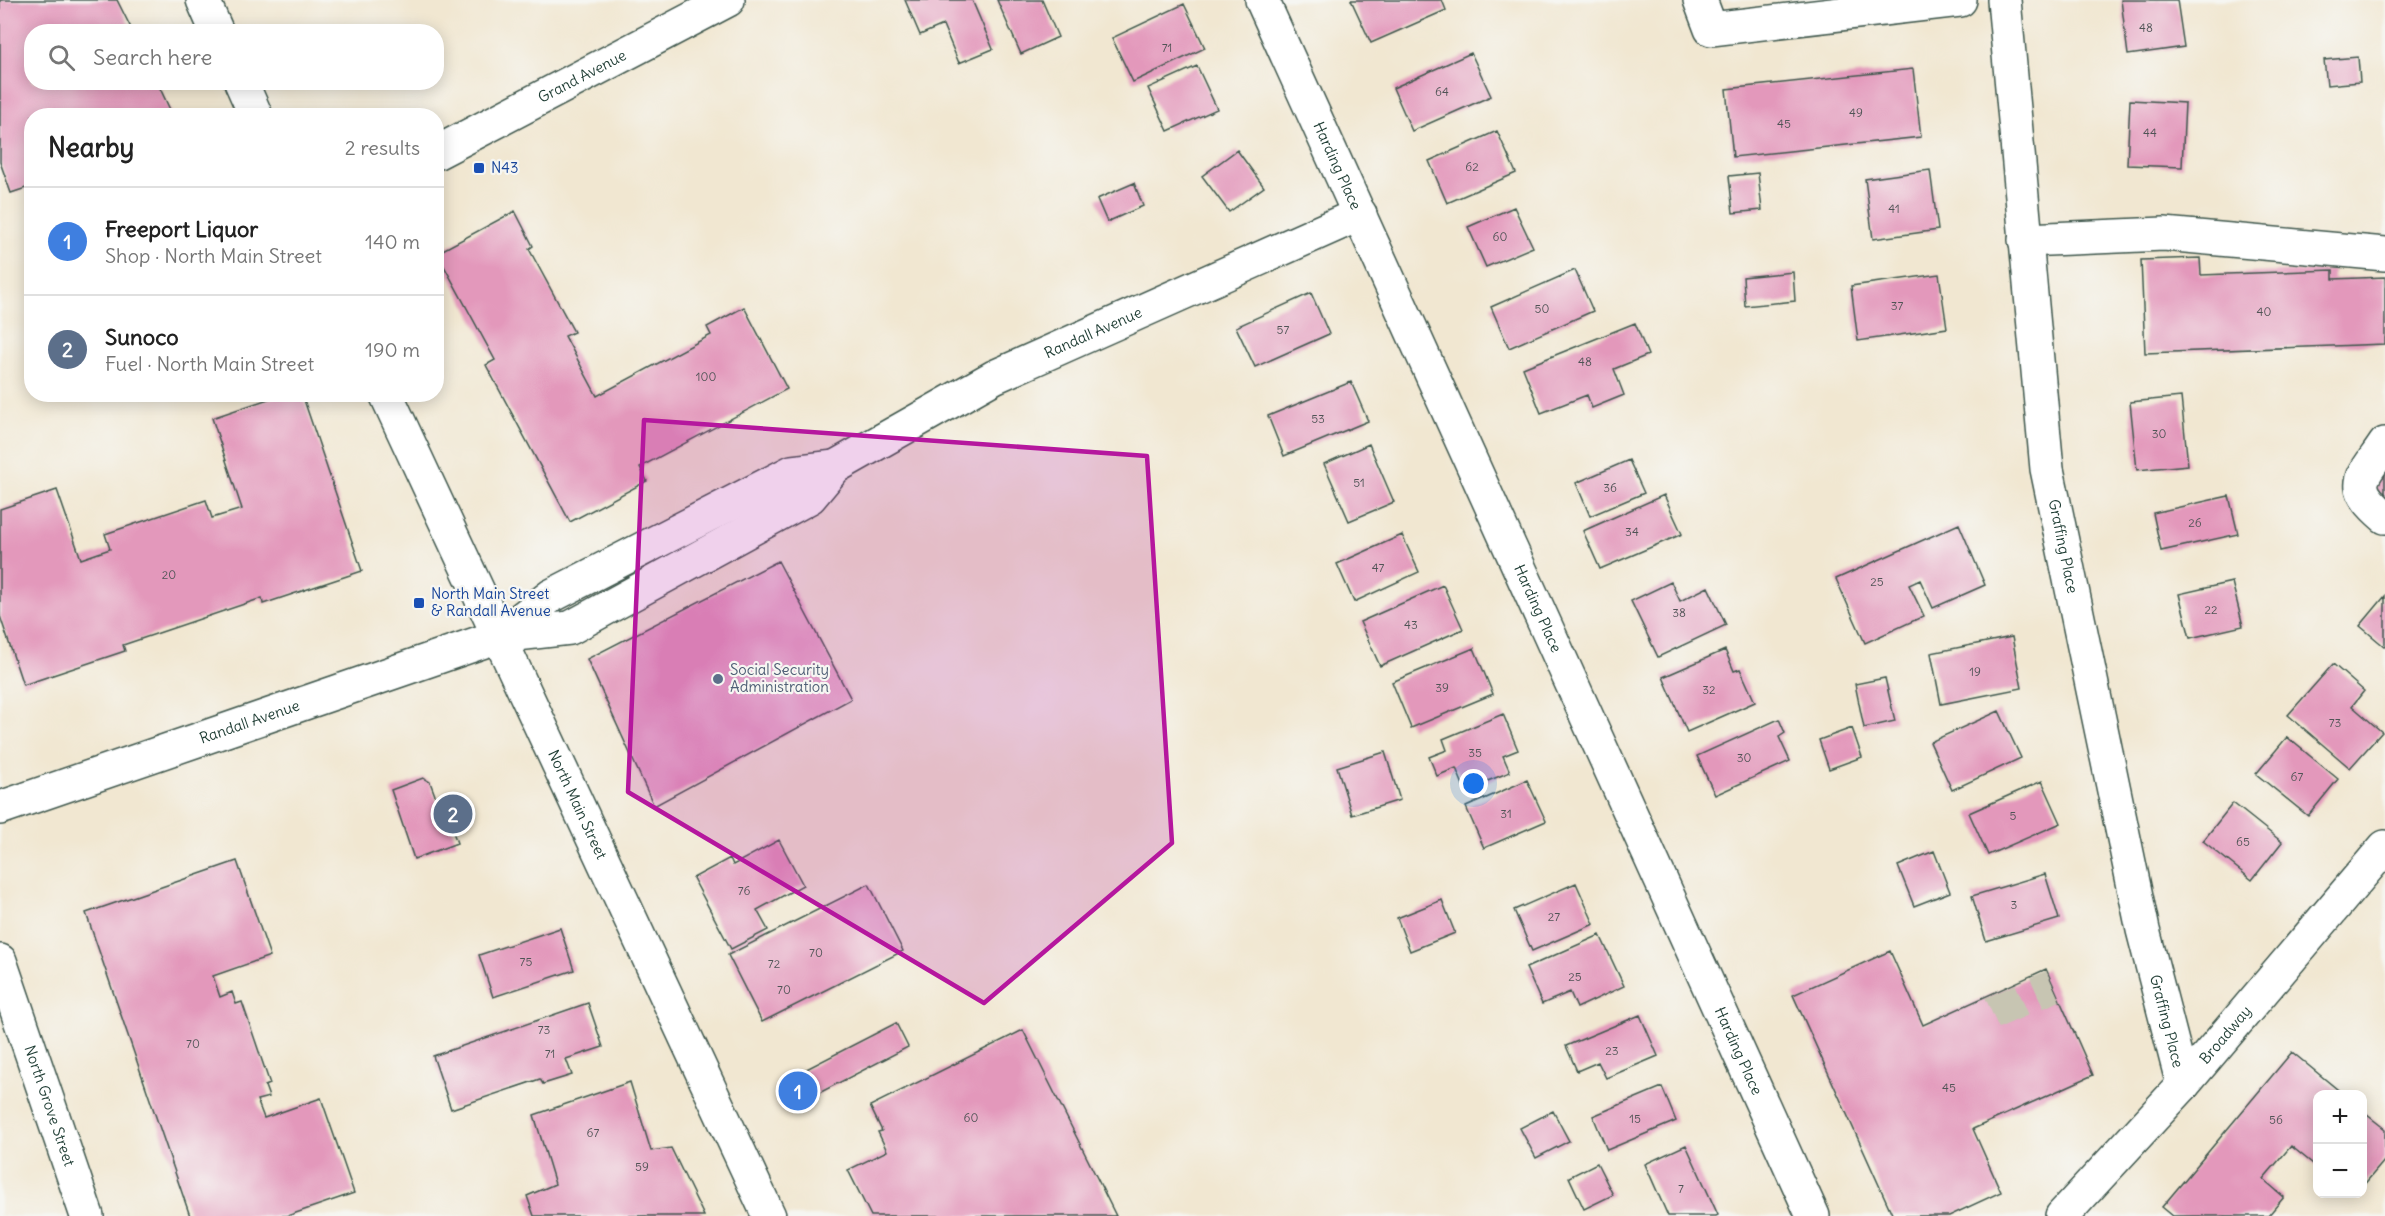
<!DOCTYPE html>
<html lang="en">
<head>
<meta charset="utf-8">
<style>
	:root { --surface:#fff; --page:#f6f6f6; --text:#222; --muted:#767676; --line:#e0e0e0; --accent:#b5179e }
	body { margin:0; font-family:Delius,sans-serif; background:var(--page); color:var(--text) }
	.controls { position:absolute; right:18px; bottom:18px; display:grid; overflow:hidden; border-radius:12px; box-shadow:0 3px 15px #0003 }
	.controls button { width:54px; height:54px; display:grid; place-items:center; padding:0; border:0; border-bottom:2px solid var(--line); background:var(--surface); color:var(--text); font:30px sans-serif }
	.you { position:absolute; left:1474px; top:784px; width:21px; height:21px; margin:-15px; border:4px solid #fff; border-radius:50%; background:#1a73e8; box-shadow:0 0 0 9px #1a73e833 }
	.badge { display:grid; place-items:center; width:39px; height:39px; border-radius:50%; background:var(--accent); color:#fff; font-size:20px; font-weight:700 }
	.pin { position:absolute; translate:-50% -50%; border:3px solid #fff; box-shadow:0 2px 6px #0006 }
	.list { margin:0; padding:0; list-style:none }
	h2 { display:flex; justify-content:space-between; align-items:center; height:78px; margin:0; padding:0 24px; font-size:26px }
	h2 small { font-size:20px; font-weight:400; color:var(--muted) }
	.list li { display:grid; grid-template-columns:39px 1fr auto; gap:18px; align-items:center; box-sizing:border-box; height:108px; padding:0 24px; border-top:2px solid var(--line) }
	.list b { display:block; font-size:22px; white-space:nowrap }
	.list p { margin:0; font-size:20px; white-space:nowrap; color:var(--muted) }
	.list em { font-size:20px; font-style:normal; color:var(--muted) }
	.icon { flex:none; width:33px; height:33px; fill:none; stroke:currentColor; stroke-width:2; stroke-linecap:round; stroke-linejoin:round }
	.map { position:relative; flex:none; width:2385px; height:1216px; overflow:hidden }
	.search { position:absolute; background:var(--surface); box-shadow:0 3px 15px #0003; left:24px; top:24px; width:420px; height:66px; display:flex; align-items:center; gap:15px; box-sizing:border-box; padding:0 21px; border-radius:24px; color:var(--muted); font-size:22px }
	.panel { position:absolute; background:var(--surface); box-shadow:0 3px 15px #0003; left:24px; top:108px; width:420px; height:294px; border-radius:24px }
	.map>svg:first-child { display:block }
</style>
</head>
<body>
<div class="map">
<svg width="2385" height="1216" viewBox="0 0 2385 1216">
	<rect width="100%" height="100%" fill="#f6f6f2"/>
	<filter id="ink" filterUnits="userSpaceOnUse"><feTurbulence type="fractalNoise" baseFrequency=".0167" numOctaves="2"/><feDisplacementMap in="SourceGraphic" scale="12" xChannelSelector="R" yChannelSelector="G"/><feConvolveMatrix kernelMatrix="1 2 1 2 8 2 1 2 1" color-interpolation-filters="sRGB"/></filter>
	<filter id="wash" filterUnits="userSpaceOnUse"><feTurbulence type="fractalNoise" baseFrequency=".008" numOctaves="4" result="noise"/><feDisplacementMap in="SourceGraphic" scale="24" xChannelSelector="R" yChannelSelector="G"/><feGaussianBlur stdDeviation="1.35" result="paint"/><feColorMatrix in="noise" values="0 0 0 0 0 0 0 0 0 0 0 0 0 0 0 0 0 1.4 0 .05"/><feComposite in="paint" operator="in"/></filter>
	<g filter="url(#wash)">
		<rect width="100%" height="100%" fill="#f1e7d1"/>
		<g id="blocks">
			<path fill="#e398bb" d="M 0,0 L 117,0 L 133,32 L 32,32 L 32,82 L 157,82 L 173,116 L 32,116 L 32,186 L 11,193 L 0,162 Z
				M 905,0 L 972,0 L 993,49 L 959,63 L 943,25 L 920,35 Z
				M 997,0 L 1042,0 L 1058,37 L 1021,54 Z
				M 1351,0 L 1442,0 L 1446,10 L 1371,43 Z
				M 2121,0 L 2177,0 L 2184,47 L 2128,55 Z
				M 1184,4 L 1205,48 L 1133,82 L 1112,38 Z
				M 1471,53 L 1491,96 L 1412,131 L 1393,88 Z
				M 2358,57 L 2360,82 L 2327,85 L 2324,60 Z
				M 1197,66 L 1217,109 L 1168,131 L 1148,88 Z
				M 1913,69 L 1921,137 L 1733,157 L 1726,89 Z
				M 2130,100 L 2185,103 L 2182,167 L 2127,165 Z
				M 1497,131 L 1516,173 L 1447,203 L 1429,161 Z
				M 1237,150 L 1264,187 L 1229,212 L 1202,176 Z
				M 1930,170 L 1938,230 L 1873,239 L 1865,179 Z
				M 1758,173 L 1762,210 L 1733,213 L 1729,176 Z
				M 1134,183 L 1143,206 L 1107,222 L 1097,199 Z
				M 1514,207 L 1533,247 L 1486,267 L 1468,227 Z
				M 515,211 L 533,246 L 529,249 L 574,332 L 565,336 L 597,396 L 711,335 L 707,327 L 744,307 L 787,389 L 640,467 L 647,481 L 570,522 L 486,365 L 495,360 L 437,253 Z
				M 2200,258 L 2201,275 L 2333,270 L 2333,279 L 2385,277 L 2385,344 L 2145,353 L 2141,260 Z
				M 1575,270 L 1593,311 L 1509,348 L 1491,307 Z
				M 1793,272 L 1795,301 L 1745,306 L 1743,277 Z
				M 1939,274 L 1947,328 L 1858,341 L 1851,286 Z
				M 1311,293 L 1329,334 L 1255,367 L 1236,327 Z
				M 1635,323 L 1648,355 L 1614,369 L 1624,395 L 1592,408 L 1587,395 L 1541,413 L 1523,368 Z
				M 1351,382 L 1368,421 L 1284,456 L 1268,416 Z
				M 283,394 L 302,394 L 362,571 L 263,604 L 262,598 L 123,645 L 125,651 L 23,685 L 0,616 L 0,509 L 57,490 L 81,559 L 110,549 L 105,534 L 206,500 L 212,518 L 242,509 L 212,418 Z
				M 2181,397 L 2188,465 L 2137,470 L 2130,402 Z
				M 1369,444 L 1394,502 L 1349,521 L 1324,464 Z
				M 1629,460 L 1644,493 L 1590,516 L 1576,483 Z
				M 2385,465 L 2385,499 L 2368,485 Z
				M 1664,495 L 1682,534 L 1600,569 L 1583,531 Z
				M 2229,496 L 2238,534 L 2161,551 L 2153,513 Z
				M 1959,524 L 1985,585 L 1933,608 L 1920,580 L 1909,585 L 1924,616 L 1865,643 L 1836,579 Z
				M 1402,535 L 1419,572 L 1354,602 L 1337,564 Z
				M 778,561 L 851,699 L 654,806 L 587,659 Z
				M 1671,582 L 1680,601 L 1708,587 L 1726,625 L 1658,657 L 1631,601 Z
				M 2232,582 L 2243,626 L 2190,638 L 2179,594 Z
				M 1443,585 L 1463,629 L 1380,666 L 1360,622 Z
				M 2385,596 L 2385,647 L 2360,626 Z
				M 2012,637 L 2022,688 L 1941,704 L 1931,653 Z
				M 1474,648 L 1493,694 L 1411,728 L 1392,682 Z
				M 1725,650 L 1734,671 L 1740,669 L 1755,702 L 1687,732 L 1663,677 Z
				M 2333,664 L 2364,691 L 2352,706 L 2382,732 L 2350,768 L 2288,715 Z
				M 1885,678 L 1895,721 L 1864,728 L 1855,684 Z
				M 1999,711 L 2021,758 L 1952,790 L 1930,742 Z
				M 1503,714 L 1518,750 L 1503,756 L 1510,772 L 1465,790 L 1456,768 L 1437,776 L 1429,757 L 1447,750 L 1443,739 Z
				M 1779,719 L 1785,733 L 1779,737 L 1790,761 L 1715,795 L 1697,756 Z
				M 1852,728 L 1862,757 L 1829,769 L 1819,740 Z
				M 2287,737 L 2338,779 L 2308,816 L 2256,774 Z
				M 1385,752 L 1400,800 L 1352,815 L 1337,767 Z
				M 423,778 L 430,782 L 439,806 L 443,804 L 457,843 L 414,859 L 391,790 Z
				M 1527,780 L 1546,821 L 1484,848 L 1466,807 Z
				M 2042,781 L 2061,823 L 1988,855 L 1969,813 Z
				M 2233,803 L 2282,842 L 2252,880 L 2203,841 Z
				M 779,840 L 803,885 L 757,910 L 768,930 L 731,949 L 693,878 L 730,858 L 733,865 Z
				M 1934,851 L 1950,892 L 1914,906 L 1898,866 Z
				M 237,861 L 270,956 L 213,976 L 220,997 L 232,992 L 236,1004 L 242,1002 L 270,1084 L 265,1086 L 269,1097 L 257,1100 L 264,1118 L 321,1098 L 354,1193 L 287,1216 L 190,1216 L 86,913 Z
				M 2045,874 L 2059,919 L 1986,941 L 1972,896 Z
				M 1576,883 L 1594,924 L 1532,951 L 1514,910 Z
				M 869,884 L 903,951 L 762,1022 L 728,955 Z
				M 1442,900 L 1455,933 L 1410,951 L 1397,918 Z
				M 560,928 L 574,970 L 493,997 L 479,955 Z
				M 1600,935 L 1624,986 L 1577,1008 L 1570,992 L 1542,1004 L 1526,968 Z
				M 1890,951 L 1923,1025 L 2046,969 L 2093,1075 L 1973,1129 L 2001,1192 L 1949,1216 L 1893,1216 L 1793,995 Z
				M 588,1003 L 603,1047 L 566,1059 L 572,1075 L 543,1084 L 540,1079 L 451,1109 L 433,1056 Z
				M 1640,1015 L 1658,1056 L 1606,1078 L 1598,1062 L 1577,1071 L 1566,1046 Z
				M 896,1023 L 908,1047 L 798,1104 L 785,1080 Z
				M 1023,1030 L 1116,1216 L 871,1216 L 848,1170 L 887,1151 L 878,1132 L 882,1131 L 870,1106 Z
				M 2292,1052 L 2343,1094 L 2318,1094 L 2318,1168 L 2291,1146 L 2263,1179 L 2284,1197 L 2268,1216 L 2173,1216 L 2162,1207 Z
				M 630,1082 L 651,1151 L 671,1148 L 704,1216 L 534,1216 L 527,1196 L 555,1184 L 534,1115 Z
				M 1662,1087 L 1676,1121 L 1607,1150 L 1593,1116 Z
				M 1553,1111 L 1569,1141 L 1536,1158 L 1520,1128 Z
				M 2362,1111 L 2385,1129 L 2385,1160 L 2362,1187 Z
				M 1686,1145 L 1718,1215 L 1716,1216 L 1668,1216 L 1645,1164 Z
				M 1597,1163 L 1613,1195 L 1584,1209 L 1569,1177 Z"/>
		</g>
	</g>
	<g filter="url(#ink)">
		<use href="#blocks" fill-opacity="0" stroke="#3e564c" stroke-width="1.5"/>
		<g fill="none" stroke-linecap="round" stroke-linejoin="round">
			<path stroke="#c7c5b2" stroke-width="33" stroke-dasharray="33 16" stroke-linecap="butt" d="M 1992,1013 L 2053,986"/>
			<defs>
				<g id="minor">
					<path id="s1" d="M 1262,0 L 1813,1216"/>
					<path d="M 1700,0 L 1711,29 L 1960,0"/>
					<path id="s2" d="M 2004,0 L 2047,469 L 2143,930 L 2183,1085"/>
					<path id="s3" d="M 436,153 L 728,0"/>
					<path d="M 2025,240 L 2164,234 L 2385,254"/>
					<path d="M 2385,444 C 2362,479 2347,484 2385,517"/>
					<path d="M 499,636 L 551,596 L 792,472 L 835,467"/>
					<path id="s4" d="M 0,808 L 499,636 L 570,628 L 810,497 L 835,467 L 994,377 L 1360,214"/>
					<path id="s5" d="M 0,961 L 87,1216"/>
					<path id="s6" d="M 2062,1216 L 2183,1085 L 2385,847"/>
				</g>
				<g id="major">
					<path d="M 203,0 L 217,32"/>
					<path d="M 241,82 L 256,116"/>
					<path id="s7" d="M 386,394 L 769,1216"/>
				</g>
			</defs>
			<use href="#minor" stroke="#3e564c" stroke-width="36"/>
			<use href="#major" stroke="#3e564c" stroke-width="36"/>
			<use href="#minor" stroke="#fff" stroke-width="33"/>
			<use href="#major" stroke="#fff" stroke-width="33"/>
		</g>
	</g>
	<path fill="#b5179e" fill-opacity="0.2" stroke="#b5179e" stroke-width="4.5" stroke-linejoin="round" d="M 644,420 L 1147,456 L 1172,843 L 984,1003 L 628,792 Z"/>
	<g fill="#1a4fb4" stroke="#f6f6f2" stroke-width="2">
		<rect x="473" y="162" width="12" height="12" rx="3"/>
		<rect x="413" y="597" width="12" height="12" rx="3"/>
	</g>
	<circle fill="#5c6f8a" stroke="#f6f6f2" stroke-width="2" cx="718" cy="679" r="6"/>
	<g text-anchor="middle" stroke-width="4.5" stroke-linejoin="round" paint-order="stroke">
		<g font-size="12" fill="#505456">
			<text x="2146" y="32">48</text>
			<text x="1167" y="52">71</text>
			<text x="1442" y="96">64</text>
			<text x="1856" y="117">49</text>
			<text x="1784" y="128">45</text>
			<text x="2150" y="137">44</text>
			<text x="1472" y="171">62</text>
			<text x="1894" y="213">41</text>
			<text x="1500" y="241">60</text>
			<text x="1897" y="310">37</text>
			<text x="1542" y="313">50</text>
			<text x="2264" y="316">40</text>
			<text x="1283" y="334">57</text>
			<text x="1585" y="366">48</text>
			<text x="706" y="381">100</text>
			<text x="1318" y="423">53</text>
			<text x="2159" y="438">30</text>
			<text x="1359" y="487">51</text>
			<text x="1610" y="492">36</text>
			<text x="2195" y="527">26</text>
			<text x="1632" y="536">34</text>
			<text x="1378" y="572">47</text>
			<text x="169" y="579">20</text>
			<text x="1877" y="586">25</text>
			<text x="2211" y="614">22</text>
			<text x="1679" y="617">38</text>
			<text x="1411" y="629">43</text>
			<text x="1975" y="676">19</text>
			<text x="1442" y="692">39</text>
			<text x="1709" y="694">32</text>
			<text x="2335" y="727">73</text>
			<text x="1475" y="757">35</text>
			<text x="1744" y="762">30</text>
			<text x="2297" y="781">67</text>
			<text x="1506" y="818">31</text>
			<text x="2013" y="820">5</text>
			<text x="2243" y="846">65</text>
			<text x="744" y="895">76</text>
			<text x="2014" y="909">3</text>
			<text x="1554" y="921">27</text>
			<text x="816" y="957">70</text>
			<text x="526" y="966">75</text>
			<text x="774" y="968">72</text>
			<text x="1575" y="981">25</text>
			<text x="784" y="994">70</text>
			<text x="544" y="1034">73</text>
			<text x="193" y="1048">70</text>
			<text x="1612" y="1055">23</text>
			<text x="550" y="1058">71</text>
			<text x="1949" y="1092">45</text>
			<text x="971" y="1122">60</text>
			<text x="1635" y="1123">15</text>
			<text x="2276" y="1124">56</text>
			<text x="593" y="1137">67</text>
			<text x="642" y="1171">59</text>
			<text x="1681" y="1193">7</text>
		</g>
		<g font-size="15" fill="#1f3d34" stroke="#f6f6f2">
			<text dy="5" stroke="none"><textPath href="#s3" startOffset="165">Grand Avenue</textPath></text>
			<text dy="5" stroke="none"><textPath href="#s1" startOffset="182">Harding Place</textPath></text>
			<text dy="5" stroke="none"><textPath href="#s4" startOffset="1203">Randall Avenue</textPath></text>
			<text dy="5" stroke="none"><textPath href="#s2" startOffset="550">Graffing Place</textPath></text>
			<text dy="5" stroke="none"><textPath href="#s1" startOffset="668">Harding Place</textPath></text>
			<text dy="5" stroke="none"><textPath href="#s4" startOffset="264">Randall Avenue</textPath></text>
			<text dy="5" stroke="none"><textPath href="#s7" startOffset="453">North Main Street</textPath></text>
			<text dy="5" stroke="none"><textPath href="#s2" startOffset="1036">Graffing Place</textPath></text>
			<text dy="5" stroke="none"><textPath href="#s6" startOffset="244">Broadway</textPath></text>
			<text dy="5" stroke="none"><textPath href="#s1" startOffset="1154">Harding Place</textPath></text>
			<text dy="5" stroke="none"><textPath href="#s5" startOffset="153">North Grove Street</textPath></text>
		</g>
		<g font-size="15" fill="#164399" stroke="#f6f6f2" text-anchor="start">
			<text x="491" y="173">N43</text>
			<text x="431" y="599">North Main Street<tspan x="431" dy="17">&amp; Randall Avenue</tspan></text>
		</g>
		<g font-size="15" fill="#4e5e75" stroke="#f6f6f2" text-anchor="start">
			<text x="730" y="675">Social Security<tspan x="730" dy="17">Administration</tspan></text>
		</g>
	</g>
</svg>
<div class="controls">
<button>+</button>
<button>−</button>
</div>
<div class="you"></div>
<div class="pin badge" style="left:798px;top:1091px;background:#3f7fe0">1</div>
<div class="pin badge" style="left:453px;top:814px;background:#5c6f8a">2</div>
<div class="search"><svg class="icon" aria-label="search" viewBox="0 0 24 24"><circle cx="10" cy="10" r="6"/><path d="M15 15l6 6"/></svg>Search here</div>
<section class="panel">
<h2>Nearby<small>2 results</small></h2>
<ul class="list">
<li><span class="badge" style="background:#3f7fe0">1</span><div><b>Freeport Liquor</b><p>Shop · North Main Street</p></div><em>140 m</em></li>
<li><span class="badge" style="background:#5c6f8a">2</span><div><b>Sunoco</b><p>Fuel · North Main Street</p></div><em>190 m</em></li>
</ul>
</section>
</div>
</body>
</html>
